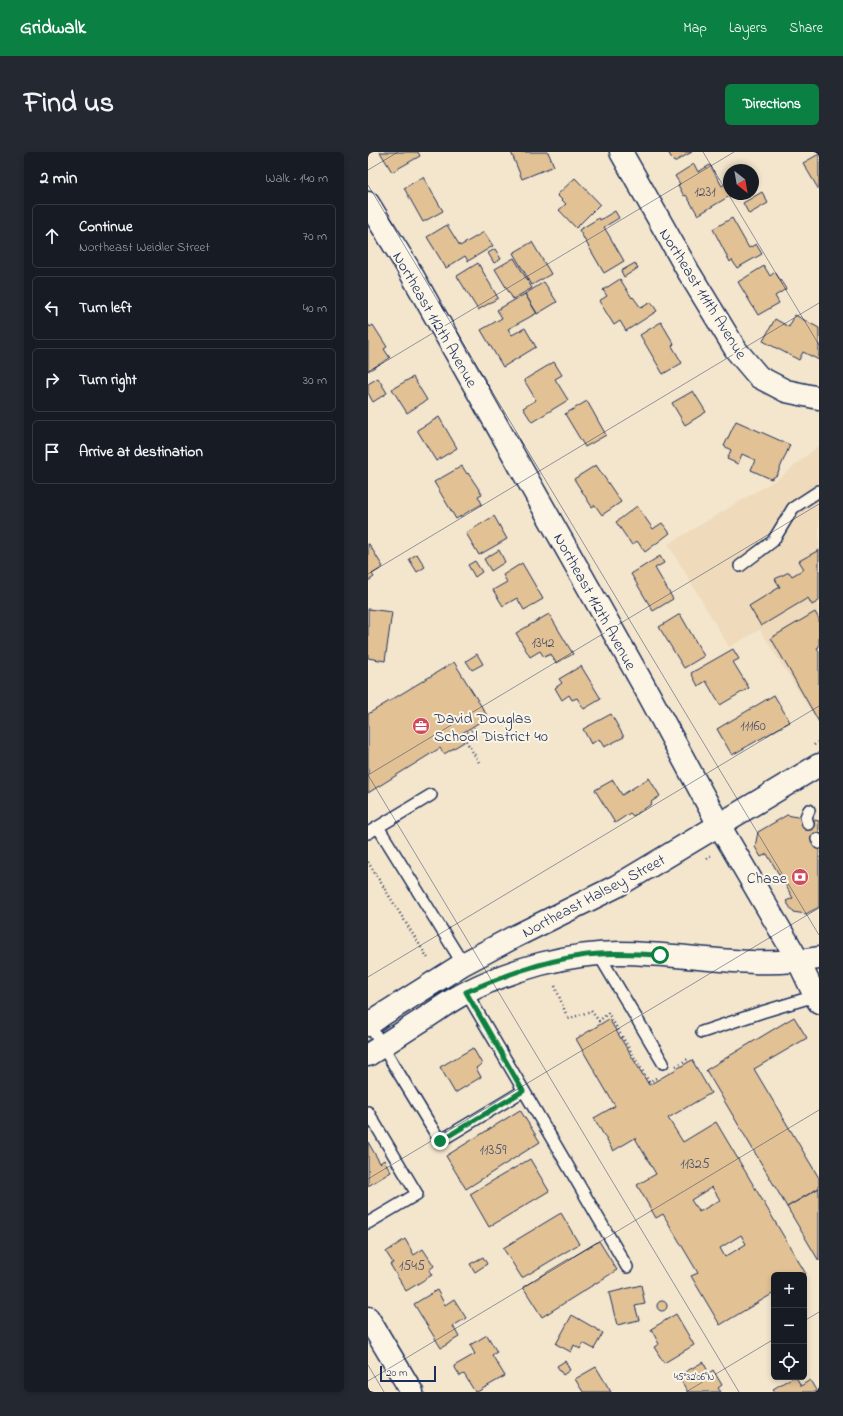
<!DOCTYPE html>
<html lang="en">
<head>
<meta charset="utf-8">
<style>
	:root { --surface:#171b24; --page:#242831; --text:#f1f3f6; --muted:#9ea1a6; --line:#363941; --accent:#0b8043 }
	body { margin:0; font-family:"Indie Flower",sans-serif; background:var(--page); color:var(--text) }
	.controls { position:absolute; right:12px; bottom:12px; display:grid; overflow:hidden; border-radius:6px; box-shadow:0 2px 6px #0003 }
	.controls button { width:36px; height:36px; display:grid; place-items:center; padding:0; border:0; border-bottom:1px solid var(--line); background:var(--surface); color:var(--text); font:20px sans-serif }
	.compass { position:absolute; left:355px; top:12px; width:36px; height:36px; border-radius:50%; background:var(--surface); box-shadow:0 2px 6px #0003; rotate:149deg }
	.scale { position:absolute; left:12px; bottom:10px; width:56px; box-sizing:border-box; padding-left:4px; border:2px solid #1b2f5e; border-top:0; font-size:11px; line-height:14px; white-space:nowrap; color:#1b2f5e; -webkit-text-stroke:3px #fcf5e5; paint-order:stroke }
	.stop { position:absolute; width:12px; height:12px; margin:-9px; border:3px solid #0b8043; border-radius:50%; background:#fff }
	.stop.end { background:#0b8043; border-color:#fff; box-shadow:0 1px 4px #0008 }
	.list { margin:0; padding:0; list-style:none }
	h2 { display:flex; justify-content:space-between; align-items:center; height:52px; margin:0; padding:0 16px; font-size:17px }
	h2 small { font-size:13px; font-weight:400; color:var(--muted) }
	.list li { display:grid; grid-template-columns:26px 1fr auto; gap:12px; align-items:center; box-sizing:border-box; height:64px; margin:0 8px 8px; padding:0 8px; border:1px solid var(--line); border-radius:6px }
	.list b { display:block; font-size:15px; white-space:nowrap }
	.list p { margin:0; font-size:13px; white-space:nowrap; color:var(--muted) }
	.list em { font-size:13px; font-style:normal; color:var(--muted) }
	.icon { flex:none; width:22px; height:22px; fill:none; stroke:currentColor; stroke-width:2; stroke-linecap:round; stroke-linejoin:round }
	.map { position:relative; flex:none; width:451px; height:1240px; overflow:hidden; border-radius:6px }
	header { display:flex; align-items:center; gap:24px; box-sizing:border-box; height:56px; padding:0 20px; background:var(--accent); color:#fff }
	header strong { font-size:19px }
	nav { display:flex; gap:22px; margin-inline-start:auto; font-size:14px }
	.intro { display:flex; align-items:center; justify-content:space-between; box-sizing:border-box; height:96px; padding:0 24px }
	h1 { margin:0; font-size:28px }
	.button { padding:10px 18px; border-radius:6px; background:var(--accent); color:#fff; font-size:14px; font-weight:700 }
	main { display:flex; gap:24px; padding:0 24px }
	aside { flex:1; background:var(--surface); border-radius:6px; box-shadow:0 2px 6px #0003 }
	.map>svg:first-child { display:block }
</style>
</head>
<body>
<header>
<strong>Gridwalk</strong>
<nav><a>Map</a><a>Layers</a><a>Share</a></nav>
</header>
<div class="intro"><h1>Find us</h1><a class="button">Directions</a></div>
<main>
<aside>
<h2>2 min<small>Walk · 140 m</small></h2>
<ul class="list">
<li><svg class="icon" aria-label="ahead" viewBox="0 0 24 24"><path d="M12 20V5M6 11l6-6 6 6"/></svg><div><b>Continue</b><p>Northeast Weidler Street</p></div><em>70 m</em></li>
<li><svg class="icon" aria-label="left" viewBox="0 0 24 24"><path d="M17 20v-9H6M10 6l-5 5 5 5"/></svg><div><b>Turn left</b></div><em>40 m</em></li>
<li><svg class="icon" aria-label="right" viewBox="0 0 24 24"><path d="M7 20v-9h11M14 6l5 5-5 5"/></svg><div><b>Turn right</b></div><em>30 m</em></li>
<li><svg class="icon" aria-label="arrive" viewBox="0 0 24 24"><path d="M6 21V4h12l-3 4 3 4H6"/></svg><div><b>Arrive at destination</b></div></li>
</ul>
</aside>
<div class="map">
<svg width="451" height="1240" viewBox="0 0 451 1240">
	<rect width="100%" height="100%" fill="#f4e6cd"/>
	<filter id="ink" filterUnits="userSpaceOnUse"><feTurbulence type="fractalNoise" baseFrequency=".025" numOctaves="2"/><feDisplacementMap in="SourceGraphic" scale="8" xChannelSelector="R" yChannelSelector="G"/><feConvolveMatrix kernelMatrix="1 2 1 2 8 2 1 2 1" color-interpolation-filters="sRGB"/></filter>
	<g filter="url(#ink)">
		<path fill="#efdbbc" d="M 451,293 L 451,572 L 392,478 L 361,495 L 300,392 L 414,324 Z"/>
		<path fill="#e2c295" stroke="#1b2f5e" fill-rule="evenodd" d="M 12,0 L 50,0 L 52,4 L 24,20 Z
			M 143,0 L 180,0 L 186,14 L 154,27 Z
			M 300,0 L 324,0 L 306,10 Z
			M 451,2 L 451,38 L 435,11 Z
			M 326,12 L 330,20 L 342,13 L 354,34 L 358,31 L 361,35 L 361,42 L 365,42 L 330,63 L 318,43 L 316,44 L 310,33 L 312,32 L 307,24 Z
			M 55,25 L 75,59 L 55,70 L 36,36 Z
			M 207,26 L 232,52 L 208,76 L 191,58 L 198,52 L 189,43 Z
			M 394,40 L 400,51 L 381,62 L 375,51 Z
			M 247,59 L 251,66 L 236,75 L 256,109 L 236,121 L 211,78 L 231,66 L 232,68 Z
			M 364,66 L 381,96 L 388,92 L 394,102 L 369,116 L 364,108 L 362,110 L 345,77 Z
			M 79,73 L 92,94 L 116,80 L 125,94 L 100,109 L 97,104 L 78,116 L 59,85 Z
			M 164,90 L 183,122 L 164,133 L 145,101 Z
			M 127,97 L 133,107 L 126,111 L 120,101 Z
			M 146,106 L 164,136 L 145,147 L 127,117 Z
			M 110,111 L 130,146 L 110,158 L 89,124 Z
			M 267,111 L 270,116 L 256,125 L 253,119 Z
			M 396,114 L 402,124 L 407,120 L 418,137 L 407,144 L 411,151 L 390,163 L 370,130 Z
			M 252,127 L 264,146 L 265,145 L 273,156 L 283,150 L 289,159 L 258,179 L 252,169 L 246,173 L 231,149 L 239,144 L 235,138 Z
			M 176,130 L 189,150 L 169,162 L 157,142 Z
			M 157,142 L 169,161 L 140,177 L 144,183 L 157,176 L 168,195 L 135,215 L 113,178 L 134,166 L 129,158 Z
			M 427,163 L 451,176 L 451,208 L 435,200 L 431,208 L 395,189 L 407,167 L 421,175 Z
			M 293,170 L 306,192 L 304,194 L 314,211 L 295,222 L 272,183 Z
			M 0,172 L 2,175 L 5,173 L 19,195 L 16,197 L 22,206 L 0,219 Z
			M 186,210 L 194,223 L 187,227 L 200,248 L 164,270 L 155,256 L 168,248 L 156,228 Z
			M 45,225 L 59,248 L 39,261 L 24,237 Z
			M 10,226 L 19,241 L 5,250 L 0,241 L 0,232 Z
			M 325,239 L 338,260 L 317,273 L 304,251 Z
			M 219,249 L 238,283 L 217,295 L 197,262 Z
			M 71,265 L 89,296 L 68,309 L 49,278 Z
			M 368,269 L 422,293 L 409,323 L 403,327 L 383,318 L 387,308 L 374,302 L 370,312 L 359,307 L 363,298 L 356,294 Z
			M 228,313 L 253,350 L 234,363 L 227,353 L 224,355 L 206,327 Z
			M 94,314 L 99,322 L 100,321 L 114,342 L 110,344 L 114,352 L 88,367 L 66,330 Z
			M 269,354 L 285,377 L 294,371 L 302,381 L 277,400 L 269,389 L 264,393 L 248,370 Z
			M 126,364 L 139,387 L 111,403 L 98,381 Z
			M 0,392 L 1,392 L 15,415 L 4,422 L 6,425 L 0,429 Z
			M 131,398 L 137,410 L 123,419 L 116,407 Z
			M 451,398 L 451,449 L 444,453 L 440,446 L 393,474 L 381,454 L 412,435 L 407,427 L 421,420 L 424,424 L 436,417 L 431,409 Z
			M 49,402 L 57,415 L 49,420 L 41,407 Z
			M 292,404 L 296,411 L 287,416 L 305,447 L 285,459 L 263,422 Z
			M 107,409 L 114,420 L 107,425 L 100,413 Z
			M 154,411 L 175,447 L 156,458 L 149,446 L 135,454 L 125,438 L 139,430 L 135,423 Z
			M 0,457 L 24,460 L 17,509 L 0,506 Z
			M 447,460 L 451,467 L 451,495 L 449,496 L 451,499 L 451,570 L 403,486 Z
			M 181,462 L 205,502 L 188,511 L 183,502 L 176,505 L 172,499 L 162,505 L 148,481 Z
			M 312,462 L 336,504 L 316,516 L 291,475 Z
			M 365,497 L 371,507 L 365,510 L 381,536 L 352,553 L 338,529 L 330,534 L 323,521 Z
			M 109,502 L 115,512 L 104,518 L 98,509 Z
			M 86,510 L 120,565 L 91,583 L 96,590 L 76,602 L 72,596 L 0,641 L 0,562 Z
			M 213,514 L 233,547 L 216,557 L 209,546 L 204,548 L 201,543 L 194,548 L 187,536 L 194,531 L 191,527 Z
			M 406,543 L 422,570 L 364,603 L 349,577 Z
			M 243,562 L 256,585 L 236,595 L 231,587 L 223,592 L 215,577 Z
			M 281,626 L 292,644 L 283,650 L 284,652 L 265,664 L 262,661 L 247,671 L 227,638 L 245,628 L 254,643 Z
			M 419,663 L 434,666 L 438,673 L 446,668 L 451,669 L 451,755 L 438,762 L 425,760 L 418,749 L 425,746 L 399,702 L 393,705 L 387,695 L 390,680 Z
			M 426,865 L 439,886 L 386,917 L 451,1026 L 451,1036 L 419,1055 L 338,918 Z
			M 241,867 L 281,933 L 324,908 L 343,941 L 300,966 L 315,990 L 348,970 L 438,1122 L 436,1123 L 406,1123 L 406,1141 L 352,1173 L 323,1124 L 330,1121 L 295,1062 L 288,1066 L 269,1033 L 288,1022 L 267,986 L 245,999 L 226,966 L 247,954 L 208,887 ZM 344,1035 L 352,1048 L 331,1060 L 323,1048 ZM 373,1083 L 378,1092 L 357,1105 L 352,1096 Z
			M 105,896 L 114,912 L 108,916 L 113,925 L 87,941 L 72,915 Z
			M 152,958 L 172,990 L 98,1037 L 78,1004 Z
			M 0,990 L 12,1011 L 16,1008 L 23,1020 L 0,1034 Z
			M 162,1007 L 181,1039 L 121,1075 L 102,1042 Z
			M 451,1036 L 451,1109 L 419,1055 Z
			M 193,1061 L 211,1092 L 154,1126 L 135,1096 Z
			M 37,1087 L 46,1103 L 55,1097 L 66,1114 L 61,1118 L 64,1123 L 38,1139 L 22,1112 L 25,1111 L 18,1100 Z
			M 231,1089 L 249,1118 L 174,1165 L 155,1135 Z
			M 115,1105 L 119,1112 L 107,1120 L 102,1112 Z
			M 273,1133 L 277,1152 L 267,1154 L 271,1168 L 249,1173 L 241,1141 Z
			M 69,1138 L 77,1153 L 86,1147 L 98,1166 L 85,1174 L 91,1185 L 73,1196 L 46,1152 Z
			M289 1154a5 5 0 1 1 10 0a5 5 0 1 1-10 0Z
			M 308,1162 L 326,1193 L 296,1211 L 286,1195 L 291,1192 L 283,1177 Z
			M 204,1163 L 235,1181 L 226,1197 L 215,1191 L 212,1197 L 206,1193 L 203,1200 L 188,1192 Z
			M 119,1183 L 129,1200 L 124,1203 L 137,1224 L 109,1240 L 107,1240 L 96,1222 L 92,1224 L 86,1214 L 107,1202 L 102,1193 Z
			M 197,1209 L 202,1218 L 195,1223 L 189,1214 Z
			M 335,1210 L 341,1221 L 345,1218 L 354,1233 L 350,1236 L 353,1240 L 320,1240 L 310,1224 Z
			M 228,1215 L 243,1240 L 215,1240 L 207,1227 Z
			M 425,1225 L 428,1225 L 433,1234 L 442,1228 L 449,1240 L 407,1240 L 405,1237 Z"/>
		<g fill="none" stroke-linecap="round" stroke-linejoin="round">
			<defs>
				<path id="service" d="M 372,414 L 405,389 L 425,356 L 451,339
					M 440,672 L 438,665 L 441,658
					M 10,675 L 95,812
					M 0,681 L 63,643
					M 449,687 L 451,691
					M 231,803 L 295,911
					M 98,840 L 259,1115
					M 1,872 L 72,989 L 155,939
					M 334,880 L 394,860 L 447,844
					M 0,960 L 49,1042 L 0,1071"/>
				<path id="minor" d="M 253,0 L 320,119 L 368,198 L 391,225 L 418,239 L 451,246
					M 0,51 L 39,114 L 281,543 L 351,673 L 431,810 L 447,844 L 451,850
					M 0,1166 L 44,1240"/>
				<path id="primary" d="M 0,873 L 14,863 L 95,812 L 146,785 L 249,734 L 451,613
					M 0,903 C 17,892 34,881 51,870 C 67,860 81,849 97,841 C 143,817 200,801 252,801 C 318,801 385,818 451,806"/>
			</defs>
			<use href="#service" stroke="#1b2f5e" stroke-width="14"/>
			<use href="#minor" stroke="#1b2f5e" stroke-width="25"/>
			<use href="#primary" stroke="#1b2f5e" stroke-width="25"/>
			<path stroke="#1b2f5e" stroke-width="2.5" stroke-dasharray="1 3" stroke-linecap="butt" d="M 107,576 L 95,584 L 112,612
				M 446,593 L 451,589
				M 339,707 L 344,702
				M 0,710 L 61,808
				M 187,834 L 200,867 L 223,859 L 231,869 L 240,861 L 281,930 L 290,925
				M 308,914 L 320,907"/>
			<use href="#service" stroke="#fcf5e5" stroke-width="11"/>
			<use href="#minor" stroke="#fcf5e5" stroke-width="22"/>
			<use href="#primary" stroke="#fcf5e5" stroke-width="22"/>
		</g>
	</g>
	<g fill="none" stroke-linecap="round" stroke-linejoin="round" filter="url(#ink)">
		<path stroke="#0b8043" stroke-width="5" d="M 72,989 L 155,939 L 98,840 C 135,824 172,810 212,804 C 238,800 265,802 292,803"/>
	</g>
	<path fill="none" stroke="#1b2f5e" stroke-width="1" stroke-opacity="0.45" d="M 335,0 L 451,193M 0,18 L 30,0M 0,33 L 451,783M 0,220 L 366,0M 0,422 L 451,151M 0,623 L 371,1240M 0,623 L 451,352M 0,825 L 451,554M 0,1027 L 451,756M 436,1169 L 451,1160M 0,1213 L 16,1240M 0,1229 L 451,958M 318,1240 L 406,1187"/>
	<defs>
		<symbol id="office-disc" viewBox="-11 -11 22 22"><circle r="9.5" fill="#d1495b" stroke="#fcf5e5"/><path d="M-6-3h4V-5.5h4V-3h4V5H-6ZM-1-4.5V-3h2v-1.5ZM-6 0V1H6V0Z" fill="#fff"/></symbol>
		<symbol id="bank-disc" viewBox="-11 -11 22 22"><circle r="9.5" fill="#d1495b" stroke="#fcf5e5"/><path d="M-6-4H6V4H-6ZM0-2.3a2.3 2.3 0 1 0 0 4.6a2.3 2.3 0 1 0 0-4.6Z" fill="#fff"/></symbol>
	</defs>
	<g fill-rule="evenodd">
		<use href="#office-disc" x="43" y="564" width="20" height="20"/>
		<use href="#bank-disc" x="422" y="715" width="20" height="20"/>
	</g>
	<g text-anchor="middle" stroke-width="4" stroke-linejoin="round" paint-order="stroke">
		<g font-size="14" fill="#4d546c">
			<text x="337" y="44">1231</text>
			<text x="175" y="495">1342</text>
			<text x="385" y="578">11160</text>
			<text x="125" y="1002">11359</text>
			<text x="327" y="1016">11325</text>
			<text x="44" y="1118">1545</text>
		</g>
		<g font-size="16" fill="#1b2f5e" stroke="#fcf5e5">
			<text transform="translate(336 141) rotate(58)" y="6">Northeast 111th Avenue</text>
			<text transform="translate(68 167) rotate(60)" y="6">Northeast 112th Avenue</text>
			<text transform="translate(228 449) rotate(61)" y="6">Northeast 112th Avenue</text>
			<text transform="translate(225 743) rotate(-28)" y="6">Northeast Halsey Street</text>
		</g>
		<g font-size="16" fill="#1b2f5e" stroke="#fcf5e5" text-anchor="start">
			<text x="66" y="571">David Douglas<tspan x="66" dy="18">School District 40</tspan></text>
			<text x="419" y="731" text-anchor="end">Chase</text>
		</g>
	</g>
	<g font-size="10" text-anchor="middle" fill="#1b2f5e" stroke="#fcf5e5" stroke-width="4" stroke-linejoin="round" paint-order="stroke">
		<text x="326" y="1228">45°32'06"N</text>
	</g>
</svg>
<div class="controls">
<button>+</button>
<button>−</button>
<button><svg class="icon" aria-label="locate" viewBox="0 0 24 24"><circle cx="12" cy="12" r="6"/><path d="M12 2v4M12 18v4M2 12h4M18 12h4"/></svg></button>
</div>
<svg class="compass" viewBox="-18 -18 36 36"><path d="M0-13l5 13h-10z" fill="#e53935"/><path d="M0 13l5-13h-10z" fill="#9ea1a6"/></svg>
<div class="scale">20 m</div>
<div class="stop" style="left:292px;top:803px"></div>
<div class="stop end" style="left:72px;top:989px"></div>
</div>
</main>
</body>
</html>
